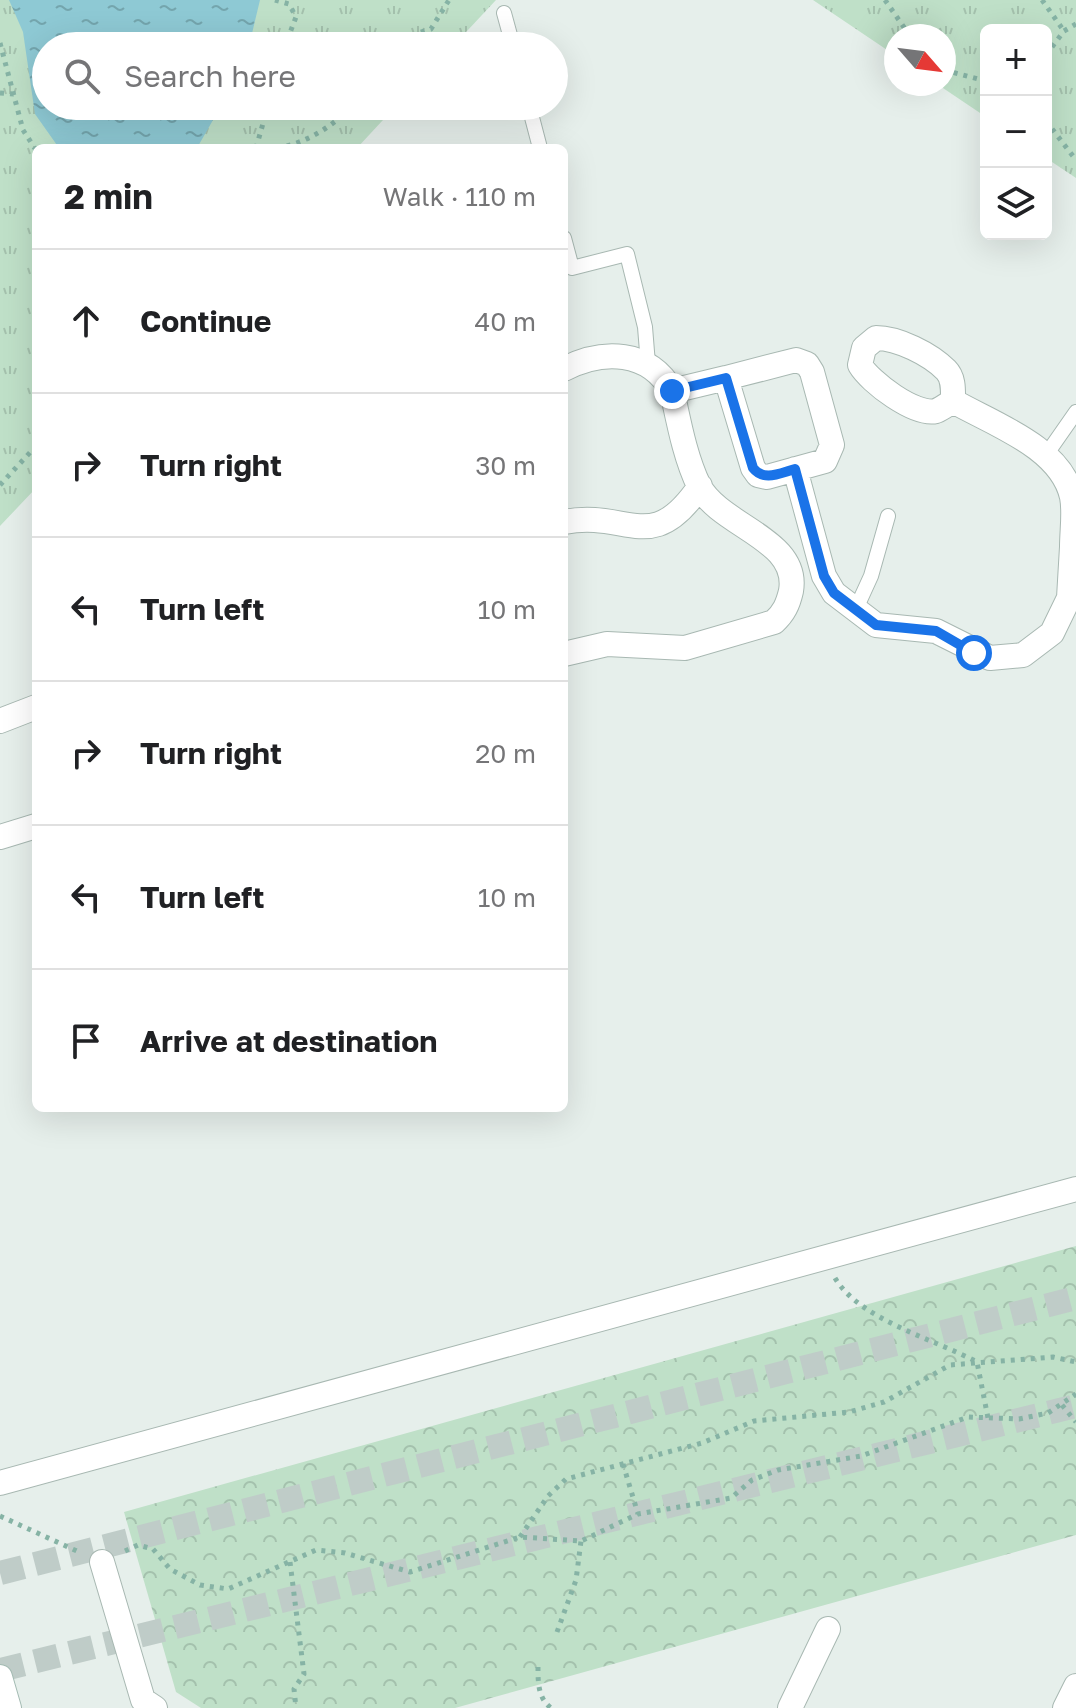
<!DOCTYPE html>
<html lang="en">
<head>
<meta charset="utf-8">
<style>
	:root { --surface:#fff; --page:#f6f6f6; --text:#202124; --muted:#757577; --line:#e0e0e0 }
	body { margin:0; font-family:"Golos Text",sans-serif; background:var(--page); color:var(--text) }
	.controls { position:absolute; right:24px; top:24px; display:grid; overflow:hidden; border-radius:12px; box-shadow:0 8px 32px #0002 }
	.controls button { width:72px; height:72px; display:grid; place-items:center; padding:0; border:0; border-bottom:2px solid var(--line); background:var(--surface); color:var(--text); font:40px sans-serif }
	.compass { position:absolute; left:884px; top:24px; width:72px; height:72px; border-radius:50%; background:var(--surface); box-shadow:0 8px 32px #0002; rotate:118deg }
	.stop { position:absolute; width:24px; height:24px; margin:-18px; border:6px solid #1a73e8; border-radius:50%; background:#fff }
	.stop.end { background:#1a73e8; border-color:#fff; box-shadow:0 2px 8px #0008 }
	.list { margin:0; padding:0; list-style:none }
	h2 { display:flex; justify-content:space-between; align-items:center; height:104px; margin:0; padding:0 32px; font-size:34px }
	h2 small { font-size:26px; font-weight:400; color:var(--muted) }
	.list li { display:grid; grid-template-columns:52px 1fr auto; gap:24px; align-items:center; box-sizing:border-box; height:144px; padding:0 32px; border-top:2px solid var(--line) }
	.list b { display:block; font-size:30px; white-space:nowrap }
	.list em { font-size:26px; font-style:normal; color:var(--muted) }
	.icon { flex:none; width:44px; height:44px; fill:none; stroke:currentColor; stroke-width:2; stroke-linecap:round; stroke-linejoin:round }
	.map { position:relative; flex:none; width:1076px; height:1708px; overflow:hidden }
	.search { position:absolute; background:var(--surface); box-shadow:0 8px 32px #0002; left:32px; top:32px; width:536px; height:88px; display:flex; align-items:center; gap:20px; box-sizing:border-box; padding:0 28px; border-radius:44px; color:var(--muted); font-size:30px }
	.panel { position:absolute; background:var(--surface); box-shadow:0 8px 32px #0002; left:32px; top:144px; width:536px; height:968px; border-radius:12px }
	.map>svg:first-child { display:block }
</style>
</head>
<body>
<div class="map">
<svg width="1076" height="1708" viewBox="0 0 1076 1708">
	<defs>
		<pattern id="forest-crowns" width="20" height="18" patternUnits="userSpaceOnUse" patternTransform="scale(2)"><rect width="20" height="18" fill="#bfe0c8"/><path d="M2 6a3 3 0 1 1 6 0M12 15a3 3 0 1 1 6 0" fill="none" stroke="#a4c1ad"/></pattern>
		<pattern id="park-tufts" width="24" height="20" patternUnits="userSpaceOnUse" patternTransform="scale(2)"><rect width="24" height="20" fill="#bfe0c8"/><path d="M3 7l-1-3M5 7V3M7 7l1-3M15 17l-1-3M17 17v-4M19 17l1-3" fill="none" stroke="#a4c1ad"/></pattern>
		<pattern id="water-ripples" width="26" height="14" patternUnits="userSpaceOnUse" patternTransform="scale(2)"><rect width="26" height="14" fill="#8ec9d4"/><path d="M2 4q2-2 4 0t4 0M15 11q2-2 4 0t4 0" fill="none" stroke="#74a5ad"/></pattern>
	</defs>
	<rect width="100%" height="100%" fill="#e6efeb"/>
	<path fill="url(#forest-crowns)" d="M 1076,1246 L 1076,1535 L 455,1708 L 201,1708 L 176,1692 L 124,1512 Z"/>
	<path fill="url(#park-tufts)" d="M 0,0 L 496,0 L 453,46 L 46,46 L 46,106 L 396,106 L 357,148 L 36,148 L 36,488 L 0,526 Z
		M 813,0 L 1076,0 L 1076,178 L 1046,158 L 1046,30 L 986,30 L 986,117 L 937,84 L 944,84 L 944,36 L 896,36 L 896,56 Z"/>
	<path fill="url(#water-ripples)" d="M 9,0 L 260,0 L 249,46 L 46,46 L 46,106 L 221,106 L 197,148 L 59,148 L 35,114 L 23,32 Z"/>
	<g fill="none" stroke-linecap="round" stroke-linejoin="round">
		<path stroke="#bfccc8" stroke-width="24" stroke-dasharray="24 12" stroke-linecap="butt" d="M 0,1573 L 1076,1298
			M 0,1670 L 1076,1406"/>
		<defs>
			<path id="lane" d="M 504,13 L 513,46
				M 529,106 L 540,148
				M 564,238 L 572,268 L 627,254 L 645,327 L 648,364
				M 1046,455 L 1076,412
				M 855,611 L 871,576 L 888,516"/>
			<path id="street" d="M 876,338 C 898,338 930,354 946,370 C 954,378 953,390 953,401 C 948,404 941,409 936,411 C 915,416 870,382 860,365 L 864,348 Z
				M 796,360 L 807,364 L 812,372 L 832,445 L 825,461 L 767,477 L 758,475 L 753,468 L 726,378 Z
				M 564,369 C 603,349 649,350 672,391 L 726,378
				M 953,401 C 993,424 1061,447 1072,497 C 1075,512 1072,531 1072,547 L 1076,547
				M 795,469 L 824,576 L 834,593 L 876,625 L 936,631 L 990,658 L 1023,655 L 1052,633 L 1069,598 L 1072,547
				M 564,522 C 628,509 651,558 700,486
				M 564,654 L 607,644 L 685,648 L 774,622 C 784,613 788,604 791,591 C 800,539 721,527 699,486 C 685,457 679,423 672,391
				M 0,721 L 36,707
				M 0,837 L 36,826
				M 0,1483 L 1076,1189
				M 102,1562 L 143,1700 L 155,1708
				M 790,1708 L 828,1629
				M 1065,1708 L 1076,1686"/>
			<path id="secondary" d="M 0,1677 L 9,1708"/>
		</defs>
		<use href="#lane" stroke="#a8b8b2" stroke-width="16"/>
		<use href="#street" stroke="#a8b8b2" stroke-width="26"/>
		<use href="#secondary" stroke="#a4bbb3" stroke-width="26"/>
		<path stroke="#86b3a5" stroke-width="5" stroke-dasharray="4 6" stroke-linecap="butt" d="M 275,0 L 289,4 L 296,17 L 285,46
			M 885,0 L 910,36
			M 1042,0 L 1064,31
			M 0,43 L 23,130 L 36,150
			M 407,46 L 418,33 L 431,29 L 449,0
			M 1046,55 L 1064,31 L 1076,24
			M 944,70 L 986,81
			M 0,93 L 15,94
			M 1046,121 L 1076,160
			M 256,148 L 268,106
			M 277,148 C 307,143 331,127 353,106
			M 0,485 L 36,446
			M 835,1278 C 860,1320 934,1339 977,1362 L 988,1418
			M 1062,1405 L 1076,1422
			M 623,1464 L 638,1514
			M 0,1516 L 79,1552
			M 520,1537 L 548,1496 L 566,1479 L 702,1443 L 754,1421 L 849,1412 L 884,1402 L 950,1365 L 1053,1357 L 1076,1362
			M 125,1551 L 138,1545 L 153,1549 L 170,1569 L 200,1585 L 228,1589 L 316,1550 L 345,1553 L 410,1572 L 520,1537 L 581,1541 L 638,1514 L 731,1498 L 752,1480 L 778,1470 L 861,1456 L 968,1417 L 1019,1419 L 1048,1413 L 1076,1394
			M 290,1562 L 304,1674 L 294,1689 L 296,1708
			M 557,1632 L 576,1580 L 581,1541
			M 538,1667 C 538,1683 538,1698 551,1708"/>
		<use href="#lane" stroke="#fff" stroke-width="14"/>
		<use href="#street" stroke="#fff" stroke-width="24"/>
		<use href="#secondary" stroke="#fff" stroke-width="24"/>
	</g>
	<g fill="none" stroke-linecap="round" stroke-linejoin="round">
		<path stroke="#1a73e8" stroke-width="10" d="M 672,391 L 726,378 L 753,468 C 764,482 780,473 795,469 L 824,576 L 834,593 L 876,625 L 936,631 L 974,653"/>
	</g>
</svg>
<div class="controls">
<button>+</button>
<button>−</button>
<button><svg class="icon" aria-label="layers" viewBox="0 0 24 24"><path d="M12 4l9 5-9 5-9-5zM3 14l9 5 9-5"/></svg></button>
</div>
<svg class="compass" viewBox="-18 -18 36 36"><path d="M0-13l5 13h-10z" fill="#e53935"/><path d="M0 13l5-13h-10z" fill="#757577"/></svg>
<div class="stop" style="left:974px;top:653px"></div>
<div class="stop end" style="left:672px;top:391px"></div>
<div class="search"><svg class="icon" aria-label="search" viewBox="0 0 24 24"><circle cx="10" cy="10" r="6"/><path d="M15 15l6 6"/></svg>Search here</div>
<section class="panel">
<h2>2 min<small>Walk · 110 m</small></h2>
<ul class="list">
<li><svg class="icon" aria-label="ahead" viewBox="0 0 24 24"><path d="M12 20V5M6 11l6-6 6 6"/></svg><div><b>Continue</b></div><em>40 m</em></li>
<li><svg class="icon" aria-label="right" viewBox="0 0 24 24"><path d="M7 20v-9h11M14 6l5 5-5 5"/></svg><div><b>Turn right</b></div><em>30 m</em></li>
<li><svg class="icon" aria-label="left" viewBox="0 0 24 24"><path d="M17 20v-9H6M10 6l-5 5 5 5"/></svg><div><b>Turn left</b></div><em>10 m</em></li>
<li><svg class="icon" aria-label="right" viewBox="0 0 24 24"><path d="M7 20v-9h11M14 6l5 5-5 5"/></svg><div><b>Turn right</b></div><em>20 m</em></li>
<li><svg class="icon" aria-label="left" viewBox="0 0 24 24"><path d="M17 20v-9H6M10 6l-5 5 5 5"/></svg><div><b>Turn left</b></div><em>10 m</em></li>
<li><svg class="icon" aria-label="arrive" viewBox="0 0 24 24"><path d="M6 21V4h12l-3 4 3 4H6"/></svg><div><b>Arrive at destination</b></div></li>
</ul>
</section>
</div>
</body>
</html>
